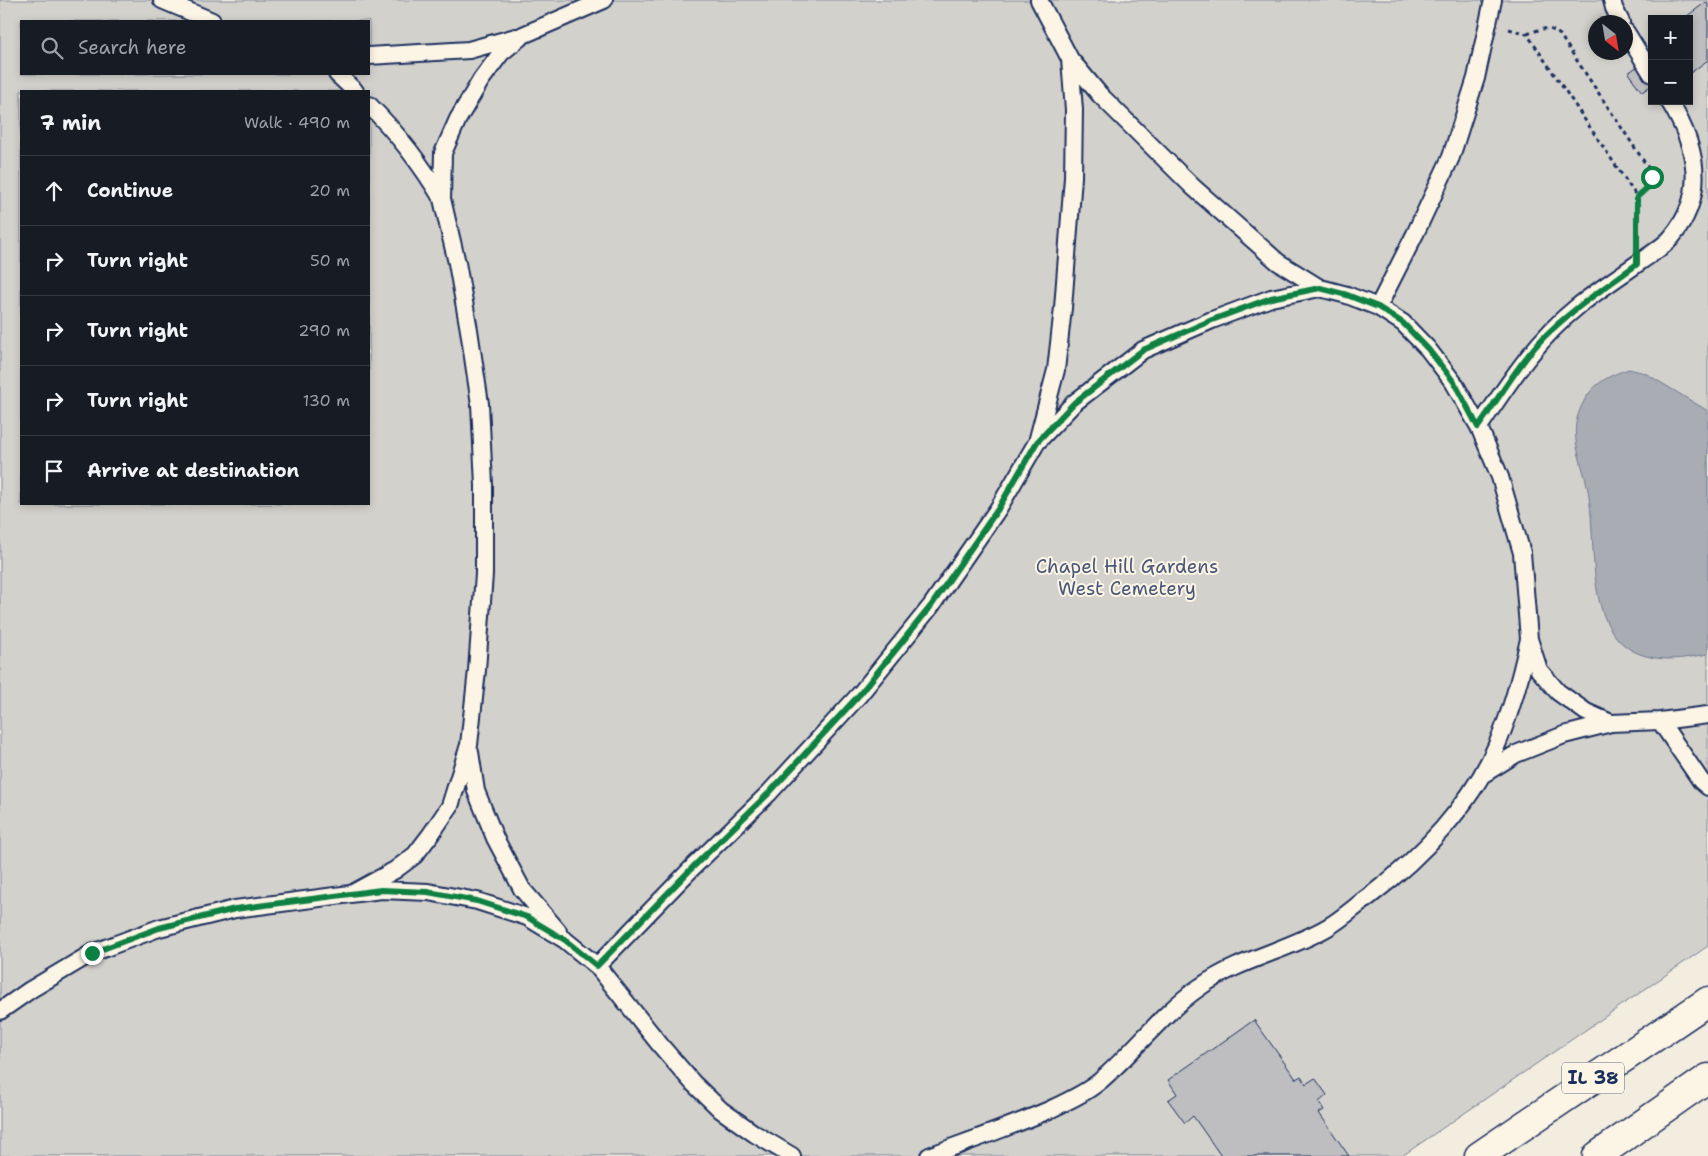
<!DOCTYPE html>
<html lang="en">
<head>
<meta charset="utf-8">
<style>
	:root { --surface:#171b24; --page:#20242c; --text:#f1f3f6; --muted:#9ea1a6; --line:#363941 }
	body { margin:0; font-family:"Shantell Sans",sans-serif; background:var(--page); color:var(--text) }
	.controls { position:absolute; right:15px; top:15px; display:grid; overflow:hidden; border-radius:0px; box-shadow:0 2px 8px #0003 }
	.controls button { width:45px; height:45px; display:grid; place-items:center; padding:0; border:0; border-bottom:1px solid var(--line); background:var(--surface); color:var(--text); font:25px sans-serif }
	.compass { position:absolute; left:1588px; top:15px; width:45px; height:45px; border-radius:50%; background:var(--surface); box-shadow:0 2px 8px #0003; rotate:149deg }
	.stop { position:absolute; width:15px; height:15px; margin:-11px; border:4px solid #0b8043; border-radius:50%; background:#fff }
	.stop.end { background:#0b8043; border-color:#fff; box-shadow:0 1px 5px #0008 }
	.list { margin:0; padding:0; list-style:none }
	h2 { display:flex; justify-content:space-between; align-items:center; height:65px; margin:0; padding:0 20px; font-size:21px }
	h2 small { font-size:16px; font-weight:400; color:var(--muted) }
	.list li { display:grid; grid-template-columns:32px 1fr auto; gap:15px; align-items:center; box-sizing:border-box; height:70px; padding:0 20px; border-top:1px solid var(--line) }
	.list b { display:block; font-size:19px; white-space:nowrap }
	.list em { font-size:16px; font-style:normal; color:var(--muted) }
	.icon { flex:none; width:28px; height:28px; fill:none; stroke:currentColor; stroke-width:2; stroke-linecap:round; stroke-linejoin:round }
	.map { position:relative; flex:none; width:1708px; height:1156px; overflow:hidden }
	.search { position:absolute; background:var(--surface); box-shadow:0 2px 8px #0003; left:20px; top:20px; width:350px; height:55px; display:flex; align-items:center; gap:12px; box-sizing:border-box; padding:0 18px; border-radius:0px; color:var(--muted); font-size:19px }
	.panel { position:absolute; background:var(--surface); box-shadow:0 2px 8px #0003; left:20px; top:90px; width:350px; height:415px; border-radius:0px }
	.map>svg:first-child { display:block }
</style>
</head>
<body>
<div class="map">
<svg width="1708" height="1156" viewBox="0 0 1708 1156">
	<rect width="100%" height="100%" fill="#f3ede0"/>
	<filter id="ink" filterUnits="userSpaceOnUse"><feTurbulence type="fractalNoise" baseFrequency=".02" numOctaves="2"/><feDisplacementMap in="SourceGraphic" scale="10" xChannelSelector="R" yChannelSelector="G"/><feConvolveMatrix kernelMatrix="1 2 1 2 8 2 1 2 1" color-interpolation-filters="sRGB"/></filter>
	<g filter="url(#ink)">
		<path fill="#d3d1cc" stroke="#778095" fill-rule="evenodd" d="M 0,0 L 1708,0 L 1708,946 L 1402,1156 L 0,1156 ZM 1652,19 L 1689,19 L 1689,101 L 1652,101 ZM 21,21 L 369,21 L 369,74 L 21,74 ZM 1596,22 L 1626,22 L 1626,52 L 1596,52 ZM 21,91 L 369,91 L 369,504 L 21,504 Z"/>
		<path fill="#a9acb3" stroke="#707a91" d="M 1629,369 L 1645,373 L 1708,411 L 1708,654 C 1695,656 1683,659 1670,659 C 1580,659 1598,556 1589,497 C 1586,470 1569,441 1578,415 C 1587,388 1603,377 1629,369 Z"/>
		<path fill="#bebec0" stroke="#1b2f5e" d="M 1706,2 L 1708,5 L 1708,60 L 1689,74 L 1689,19 L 1683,19 Z
			M 1652,56 L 1652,85 L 1642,92 L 1628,73 Z
			M 1254,1020 L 1296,1079 L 1301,1076 L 1306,1084 L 1315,1078 L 1327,1095 L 1319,1102 L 1324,1110 L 1319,1113 L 1349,1156 L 1221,1156 L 1193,1116 L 1185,1123 L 1168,1100 L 1177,1094 L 1168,1080 Z"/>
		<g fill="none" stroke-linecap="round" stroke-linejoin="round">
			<defs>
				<path id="service" d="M 162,0 L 212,21
					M 1039,0 L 1070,59 L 1100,95 L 1193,187 L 1278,262 L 1320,288 L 1347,295 L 1378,307 L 1403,323 L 1428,349 L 1454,383 L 1479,427 L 1500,477 L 1522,553 L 1529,639 L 1539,670 L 1558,692 L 1586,712 L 1611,723 L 1660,721 L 1708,715
					M 1612,0 L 1614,8 L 1621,22
					M 1626,32 L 1652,74
					M 369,56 L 469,50 L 516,37
					M 337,74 L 355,91
					M 369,105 C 397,133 422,165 442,199
					M 1378,307 L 1415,234 L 1451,157 L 1476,78 L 1493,0
					M 1479,427 C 1508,384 1536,340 1577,307 C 1597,291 1620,276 1641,261 C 1651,254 1663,247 1671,238 C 1708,194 1697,146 1669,101
					M 1038,441 L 1074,403 L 1143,350 L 1212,320 L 1271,298 L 1320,288
					M 1660,721 L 1701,781 L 1708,787
					M 470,752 L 476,791 L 495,838 L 522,889 L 558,931
					M 1482,775 L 1516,754 L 1564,735 L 1611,723
					M 353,893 L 395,870 L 415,855 L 431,834 L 450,806 L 469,745 L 477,670 L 484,574 L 484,485 L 480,404 L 469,330 L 457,263 L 442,199 L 443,153 L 458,119 L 481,80 L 501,53 L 523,35 L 604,0
					M 597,966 L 693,867 L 769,793 L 860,694 L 931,606 L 998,509 L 1037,442 L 1056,370 L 1063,308 L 1073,177 L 1074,110 L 1070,59
					M 0,1011 L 30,990 L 92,953 L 159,928 L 235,909 L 381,890 L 428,892 L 477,901 L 527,917 L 565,940 L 597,966 L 661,1046 L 693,1083 L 721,1110 L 755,1134 L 792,1156
					M 929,1156 C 969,1141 1010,1127 1049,1110 C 1066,1102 1086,1093 1100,1081 C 1134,1052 1163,1012 1200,987 C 1239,959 1287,951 1328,927 C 1343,918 1357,905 1371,895 C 1421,857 1471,805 1496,747 C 1511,713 1521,676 1529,639"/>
				<path id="primary" d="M 1479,1156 L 1708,1001
					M 1597,1156 L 1708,1078"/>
			</defs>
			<use href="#service" stroke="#1b2f5e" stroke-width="20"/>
			<use href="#primary" stroke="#1b2f5e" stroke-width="31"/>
			<path stroke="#1b2f5e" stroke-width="3" stroke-dasharray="4 4" stroke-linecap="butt" d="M 1509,29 L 1527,34 L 1637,197 L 1637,236
				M 1527,34 C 1541,29 1548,25 1560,35 L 1651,172 C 1654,184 1646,189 1637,197"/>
			<use href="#service" stroke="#fcf5e5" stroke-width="16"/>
			<use href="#primary" stroke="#fcf5e5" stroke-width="28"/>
		</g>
	</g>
	<g fill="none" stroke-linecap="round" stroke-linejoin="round" filter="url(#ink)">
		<path stroke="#0b8043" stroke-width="6" d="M 92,953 L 159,928 L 235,909 L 381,890 L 428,892 L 477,901 L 527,917 L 565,940 L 597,966 L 693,867 L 769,793 L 860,694 L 931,606 L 998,509 L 1037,442 L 1074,403 L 1143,350 L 1212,320 L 1271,298 L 1320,288 L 1347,295 L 1378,307 L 1403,323 L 1428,349 L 1454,382 L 1478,427 C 1499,398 1519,363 1544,337 C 1572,309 1605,288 1637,264 L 1637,197 L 1649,186 L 1652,177"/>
	</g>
	<g text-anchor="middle" stroke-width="4" stroke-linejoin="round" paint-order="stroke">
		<rect fill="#fcf5e5" stroke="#5e6a86" stroke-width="1" x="1562" y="1062.5" width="62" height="31" rx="4"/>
		<g font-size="18" font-weight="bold" fill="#1b2f5e">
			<text x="1593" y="1084">IL 38</text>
		</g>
		<g font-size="19" fill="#49587a" stroke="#fcf5e5">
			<text x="1127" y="573">Chapel Hill Gardens<tspan x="1127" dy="22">West Cemetery</tspan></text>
		</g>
	</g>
</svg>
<div class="controls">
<button>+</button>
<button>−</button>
</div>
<svg class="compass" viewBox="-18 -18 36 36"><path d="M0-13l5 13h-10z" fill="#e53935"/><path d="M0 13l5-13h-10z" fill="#9ea1a6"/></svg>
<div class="stop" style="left:1652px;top:177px"></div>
<div class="stop end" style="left:92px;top:953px"></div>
<div class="search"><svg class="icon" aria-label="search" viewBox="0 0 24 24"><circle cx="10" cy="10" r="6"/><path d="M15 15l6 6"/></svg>Search here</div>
<section class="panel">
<h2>7 min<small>Walk · 490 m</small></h2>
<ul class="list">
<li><svg class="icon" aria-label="ahead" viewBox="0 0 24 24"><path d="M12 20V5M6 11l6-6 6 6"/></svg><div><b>Continue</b></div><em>20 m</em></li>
<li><svg class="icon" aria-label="right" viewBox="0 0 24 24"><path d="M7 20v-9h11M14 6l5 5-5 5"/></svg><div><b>Turn right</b></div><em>50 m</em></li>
<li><svg class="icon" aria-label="right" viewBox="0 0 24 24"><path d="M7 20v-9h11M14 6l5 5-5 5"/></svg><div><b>Turn right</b></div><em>290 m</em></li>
<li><svg class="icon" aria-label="right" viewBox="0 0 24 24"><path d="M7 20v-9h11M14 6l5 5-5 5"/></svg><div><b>Turn right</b></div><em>130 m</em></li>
<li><svg class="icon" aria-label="arrive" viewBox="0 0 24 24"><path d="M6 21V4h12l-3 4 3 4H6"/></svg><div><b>Arrive at destination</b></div></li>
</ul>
</section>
</div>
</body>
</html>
